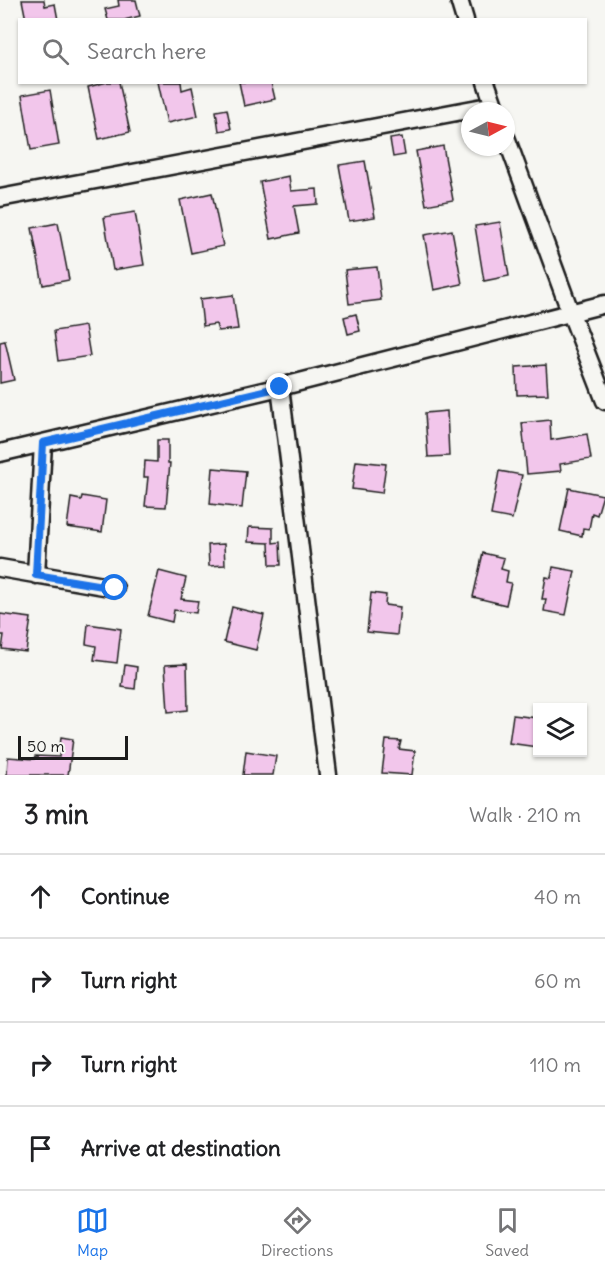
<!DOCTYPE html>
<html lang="en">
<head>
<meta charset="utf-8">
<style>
	:root { --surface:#fff; --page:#f2f2f2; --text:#202124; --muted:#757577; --line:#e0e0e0; --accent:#1a73e8 }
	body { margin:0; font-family:Delius,sans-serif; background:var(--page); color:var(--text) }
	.controls { position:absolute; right:18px; bottom:18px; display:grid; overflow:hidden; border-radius:0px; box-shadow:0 2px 4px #0004 }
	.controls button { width:54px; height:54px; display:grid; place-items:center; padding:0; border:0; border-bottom:2px solid var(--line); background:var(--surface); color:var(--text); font:30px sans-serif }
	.compass { position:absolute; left:461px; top:102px; width:54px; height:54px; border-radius:50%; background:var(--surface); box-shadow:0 2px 4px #0004; rotate:83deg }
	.scale { position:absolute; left:18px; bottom:15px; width:110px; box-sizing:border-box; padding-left:6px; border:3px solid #1c1c1c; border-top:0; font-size:16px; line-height:21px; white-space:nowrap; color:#1c1c1c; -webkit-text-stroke:4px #f6f6f2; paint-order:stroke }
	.stop { position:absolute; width:18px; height:18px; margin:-14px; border:4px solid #1a73e8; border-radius:50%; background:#fff }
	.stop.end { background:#1a73e8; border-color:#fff; box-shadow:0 2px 6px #0008 }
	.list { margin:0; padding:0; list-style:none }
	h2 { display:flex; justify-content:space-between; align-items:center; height:78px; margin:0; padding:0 24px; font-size:26px }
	h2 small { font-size:20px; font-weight:400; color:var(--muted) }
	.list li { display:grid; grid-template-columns:39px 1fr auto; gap:18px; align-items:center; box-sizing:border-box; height:84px; padding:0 24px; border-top:2px solid var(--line) }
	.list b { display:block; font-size:22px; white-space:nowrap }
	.list em { font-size:20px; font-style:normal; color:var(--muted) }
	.icon { flex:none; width:33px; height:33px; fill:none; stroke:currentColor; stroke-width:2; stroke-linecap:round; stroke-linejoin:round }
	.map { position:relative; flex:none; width:605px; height:775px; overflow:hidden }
	.search { position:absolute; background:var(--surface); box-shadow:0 2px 4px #0004; left:18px; right:18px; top:18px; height:66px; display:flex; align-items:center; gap:15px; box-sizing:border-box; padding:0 21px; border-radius:0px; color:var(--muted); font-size:22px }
	.sheet { height:414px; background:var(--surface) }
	nav { display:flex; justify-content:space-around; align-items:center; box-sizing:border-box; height:84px; border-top:2px solid var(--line); background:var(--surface); font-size:16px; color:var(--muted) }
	nav a { display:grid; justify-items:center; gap:3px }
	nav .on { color:var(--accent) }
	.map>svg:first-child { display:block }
</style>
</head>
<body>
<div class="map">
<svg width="605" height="775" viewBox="0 0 605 775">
	<rect width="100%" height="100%" fill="#f6f6f2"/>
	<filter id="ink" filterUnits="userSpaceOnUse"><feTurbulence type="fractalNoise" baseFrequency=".0167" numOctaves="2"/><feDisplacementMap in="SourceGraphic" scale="12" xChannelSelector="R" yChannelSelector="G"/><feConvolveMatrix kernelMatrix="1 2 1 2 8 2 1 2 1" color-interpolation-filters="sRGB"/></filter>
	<g filter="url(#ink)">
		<path fill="#f2c6eb" stroke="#1c1c1c" stroke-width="1.5" d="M 22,0 L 44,0 L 45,6 L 55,4 L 58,20 L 26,20 Z
			M 118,0 L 136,0 L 140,16 L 124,20 L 108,20 L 105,9 L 119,6 Z
			M 107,82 L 119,82 L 130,132 L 99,139 L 88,87 Z
			M 158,82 L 181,82 L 182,90 L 192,87 L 198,116 L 167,123 Z
			M 239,82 L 271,82 L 275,99 L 244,106 Z
			M 50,90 L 59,145 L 31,150 L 22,95 Z
			M 227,109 L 231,129 L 219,131 L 216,111 Z
			M 402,137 L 405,155 L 393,157 L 390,139 Z
			M 443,146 L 453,200 L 426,205 L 416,151 Z
			M 365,161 L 375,217 L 349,221 L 339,165 Z
			M 289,176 L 291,191 L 317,189 L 318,204 L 294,206 L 299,233 L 271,239 L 260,182 Z
			M 212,193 L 223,246 L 191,253 L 180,200 Z
			M 135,212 L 144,265 L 113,270 L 104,217 Z
			M 500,222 L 509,276 L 484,281 L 475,226 Z
			M 58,223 L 69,280 L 43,285 L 32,228 Z
			M 452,230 L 462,284 L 434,290 L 424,235 Z
			M 377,267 L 381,300 L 349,304 L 345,270 Z
			M 233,295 L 238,329 L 218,331 L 216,324 L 203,326 L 200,299 Z
			M 356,314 L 360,331 L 348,334 L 344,317 Z
			M 85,326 L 90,356 L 58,361 L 54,331 Z
			M 5,341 L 14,380 L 0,383 L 0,342 Z
			M 546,365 L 548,394 L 517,395 L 516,367 Z
			M 447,411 L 449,456 L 428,457 L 425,413 Z
			M 550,420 L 551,440 L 587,434 L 591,459 L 560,464 L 561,471 L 527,474 L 522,423 Z
			M 157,440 L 168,440 L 168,463 L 170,463 L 166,507 L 145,506 L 148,477 L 144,477 L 145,461 L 157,462 Z
			M 356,461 L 386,464 L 382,493 L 352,489 Z
			M 213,468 L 246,471 L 242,508 L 210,504 Z
			M 499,471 L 522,475 L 512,519 L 491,515 Z
			M 569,488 L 603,495 L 597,515 L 592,513 L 589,529 L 583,528 L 582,536 L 560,531 Z
			M 82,496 L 106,500 L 102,532 L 67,527 L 71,498 L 81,500 Z
			M 249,527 L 273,528 L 273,543 L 280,542 L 281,565 L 270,565 L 269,543 L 248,542 Z
			M 224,544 L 225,565 L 209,566 L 208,545 Z
			M 483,553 L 504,558 L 501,569 L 508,571 L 506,582 L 511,583 L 506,605 L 473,597 Z
			M 553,567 L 575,571 L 566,615 L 544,611 L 546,599 L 542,599 L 546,577 L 551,578 Z
			M 159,571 L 186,578 L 181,599 L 198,601 L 196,613 L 174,610 L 172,622 L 148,616 Z
			M 371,593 L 386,595 L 385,605 L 400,607 L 397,635 L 367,632 Z
			M 232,607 L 264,615 L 256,650 L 224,642 Z
			M 0,614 L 31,618 L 26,652 L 2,649 L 4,635 L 0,635 Z
			M 88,624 L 121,629 L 117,663 L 94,660 L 96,646 L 86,644 Z
			M 187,664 L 188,710 L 168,712 L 165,665 Z
			M 125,665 L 137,667 L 135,689 L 122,687 Z
			M 513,715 L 537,718 L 537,747 L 509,743 Z
			M 61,737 L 73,739 L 68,775 L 7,775 L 8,757 L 34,759 L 35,756 L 59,757 Z
			M 386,740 L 401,741 L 399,749 L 415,751 L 412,775 L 382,773 Z
			M 246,751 L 276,756 L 273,775 L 243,775 Z"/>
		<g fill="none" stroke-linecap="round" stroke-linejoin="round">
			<defs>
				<path id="minor" d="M 459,0 L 465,20
					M 486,82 L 496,111
					M 506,137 L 570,311 L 605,401
					M 0,198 L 494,105
					M 280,387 L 328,775
					M 0,453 L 280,387 L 605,304
					M 0,568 L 115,588
					M 36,575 L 43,443"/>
			</defs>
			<use href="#minor" stroke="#1c1c1c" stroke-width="21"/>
			<use href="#minor" stroke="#f6f6f2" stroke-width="16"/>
		</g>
	</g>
	<g fill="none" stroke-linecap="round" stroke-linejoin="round" filter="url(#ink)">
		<path stroke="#1a73e8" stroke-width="8" d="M 115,588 L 36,575 L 43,443 L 280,387"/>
	</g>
</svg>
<div class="controls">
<button><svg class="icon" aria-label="layers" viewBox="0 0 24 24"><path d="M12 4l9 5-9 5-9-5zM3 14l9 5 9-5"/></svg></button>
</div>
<svg class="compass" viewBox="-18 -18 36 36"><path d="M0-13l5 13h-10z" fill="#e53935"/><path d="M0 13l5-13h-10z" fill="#757577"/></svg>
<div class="scale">50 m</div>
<div class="stop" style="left:115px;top:588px"></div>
<div class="stop end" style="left:280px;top:387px"></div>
<div class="search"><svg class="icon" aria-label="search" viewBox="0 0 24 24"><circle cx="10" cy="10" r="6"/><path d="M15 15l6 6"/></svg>Search here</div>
</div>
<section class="sheet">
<h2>3 min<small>Walk · 210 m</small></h2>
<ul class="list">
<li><svg class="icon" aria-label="ahead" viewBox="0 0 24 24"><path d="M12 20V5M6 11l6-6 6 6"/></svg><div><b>Continue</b></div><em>40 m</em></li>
<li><svg class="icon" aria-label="right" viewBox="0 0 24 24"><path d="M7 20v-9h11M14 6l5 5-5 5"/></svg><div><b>Turn right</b></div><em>60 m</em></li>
<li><svg class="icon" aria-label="right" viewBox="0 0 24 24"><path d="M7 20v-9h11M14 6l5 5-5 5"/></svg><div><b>Turn right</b></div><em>110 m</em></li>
<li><svg class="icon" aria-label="arrive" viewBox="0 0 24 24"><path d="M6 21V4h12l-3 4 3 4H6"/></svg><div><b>Arrive at destination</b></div></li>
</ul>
</section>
<nav>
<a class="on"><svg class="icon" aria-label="map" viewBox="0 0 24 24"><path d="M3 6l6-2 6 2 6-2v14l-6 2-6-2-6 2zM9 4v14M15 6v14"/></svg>Map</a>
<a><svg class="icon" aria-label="directions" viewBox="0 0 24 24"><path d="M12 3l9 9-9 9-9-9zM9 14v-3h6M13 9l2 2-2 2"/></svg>Directions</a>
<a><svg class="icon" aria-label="saved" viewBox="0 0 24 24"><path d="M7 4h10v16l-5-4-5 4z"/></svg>Saved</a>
</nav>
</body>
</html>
